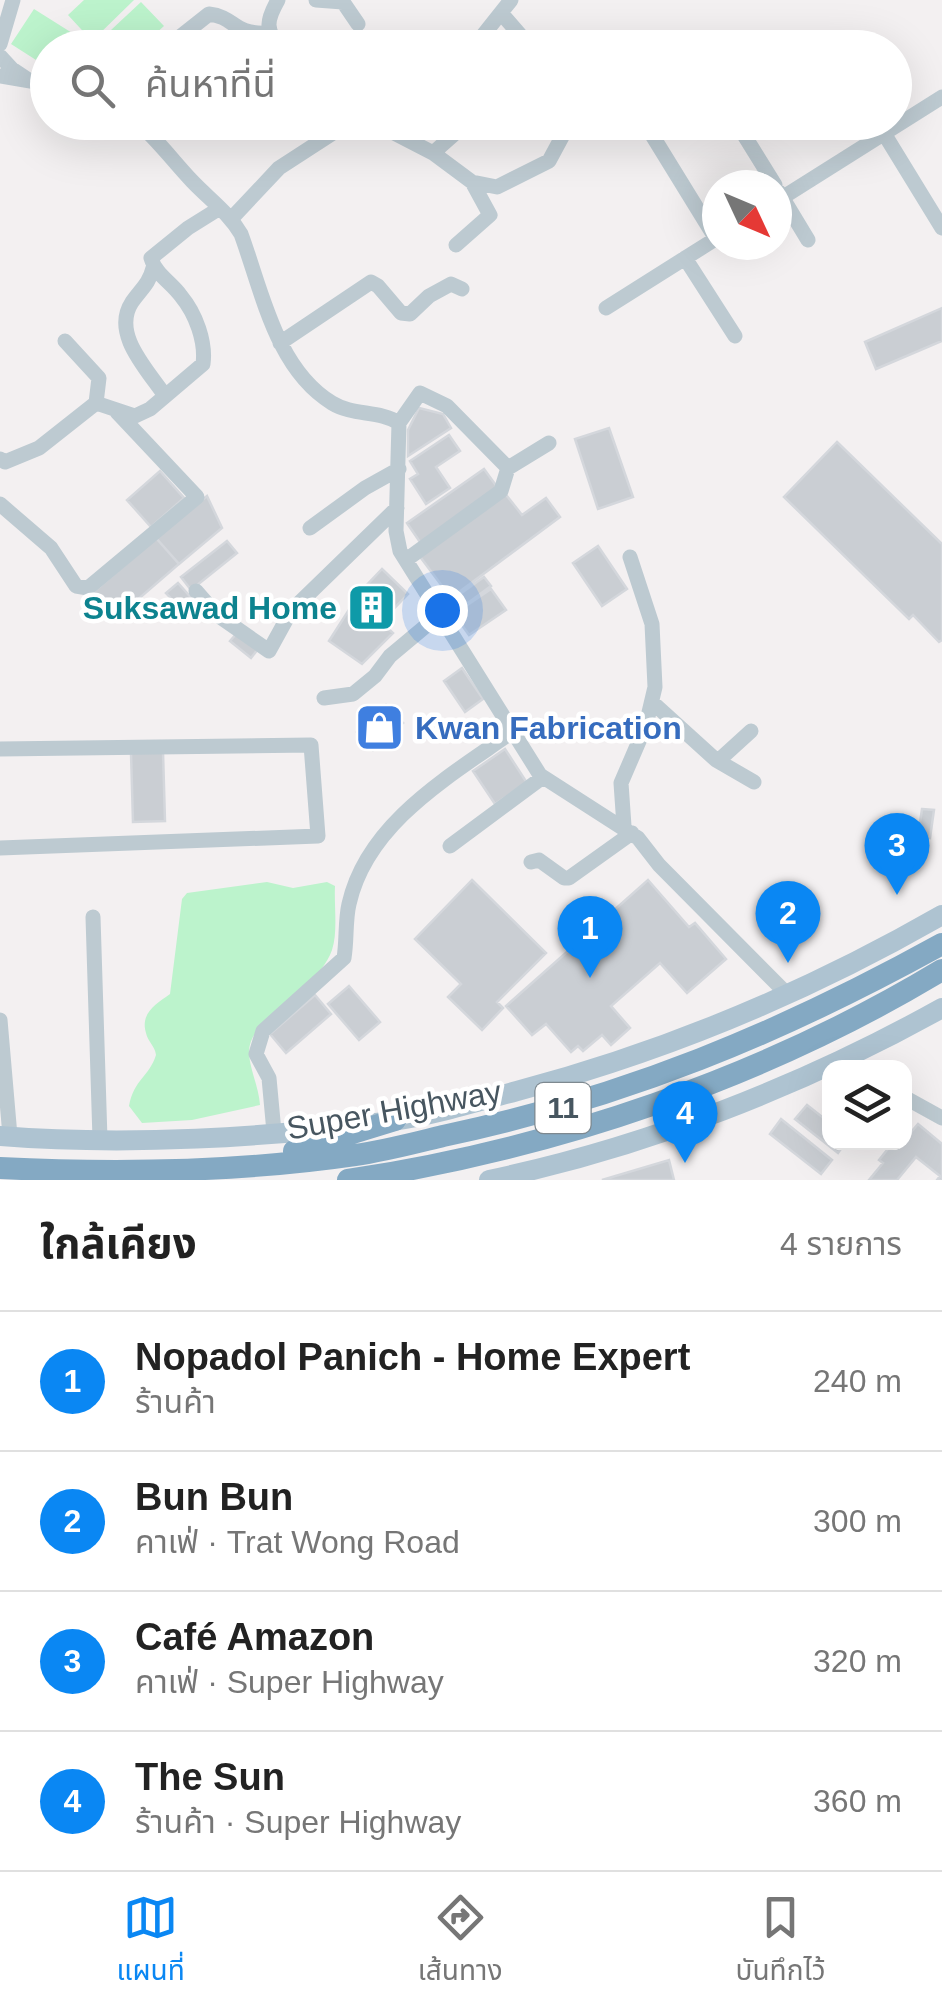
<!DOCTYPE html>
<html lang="th">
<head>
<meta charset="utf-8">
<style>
	:root { --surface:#fff; --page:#f2f2f2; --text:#222; --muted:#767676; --line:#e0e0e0; --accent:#0a87f3 }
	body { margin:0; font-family:Helvetica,"Noto Sans Thai",sans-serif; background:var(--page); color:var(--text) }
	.controls { position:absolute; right:30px; bottom:30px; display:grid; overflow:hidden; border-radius:20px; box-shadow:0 10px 40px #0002 }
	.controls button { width:90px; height:90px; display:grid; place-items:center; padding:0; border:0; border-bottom:2px solid var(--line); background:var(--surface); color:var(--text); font:50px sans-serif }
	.compass { position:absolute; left:702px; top:170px; width:90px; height:90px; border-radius:50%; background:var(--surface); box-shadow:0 10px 40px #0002; rotate:134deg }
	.you { position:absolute; left:442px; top:610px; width:35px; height:35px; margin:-25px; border:8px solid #fff; border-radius:50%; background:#1a73e8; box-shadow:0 0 0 15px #1a73e833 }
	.badge { display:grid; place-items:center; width:65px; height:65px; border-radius:50%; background:var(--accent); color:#fff; font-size:32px; font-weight:700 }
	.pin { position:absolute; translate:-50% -82px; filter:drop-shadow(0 2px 5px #0008) }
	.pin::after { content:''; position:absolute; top:52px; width:35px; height:30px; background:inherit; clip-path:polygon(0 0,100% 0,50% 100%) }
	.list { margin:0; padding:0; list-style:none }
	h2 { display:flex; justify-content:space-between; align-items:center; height:130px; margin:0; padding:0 40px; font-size:42px }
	h2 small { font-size:32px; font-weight:400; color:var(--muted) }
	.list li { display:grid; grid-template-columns:65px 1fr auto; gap:30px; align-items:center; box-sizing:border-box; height:140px; padding:0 40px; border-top:2px solid var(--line) }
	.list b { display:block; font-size:38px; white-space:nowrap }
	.list p { margin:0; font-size:32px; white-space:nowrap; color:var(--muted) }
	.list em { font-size:32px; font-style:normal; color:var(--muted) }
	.icon { flex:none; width:55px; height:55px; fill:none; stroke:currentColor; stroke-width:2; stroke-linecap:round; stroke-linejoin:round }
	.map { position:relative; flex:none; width:942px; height:1180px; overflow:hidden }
	.search { position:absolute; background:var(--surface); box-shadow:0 10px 40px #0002; left:30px; right:30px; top:30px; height:110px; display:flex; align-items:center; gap:25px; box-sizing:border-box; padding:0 35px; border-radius:55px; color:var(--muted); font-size:38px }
	.sheet { height:690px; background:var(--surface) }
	nav { display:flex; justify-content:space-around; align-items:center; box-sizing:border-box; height:140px; border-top:2px solid var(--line); background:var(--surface); font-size:28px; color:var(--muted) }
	nav a { display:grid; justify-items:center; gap:5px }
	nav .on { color:var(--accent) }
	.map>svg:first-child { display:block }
</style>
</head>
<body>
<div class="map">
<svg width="942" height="1180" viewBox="0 0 942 1180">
	<rect width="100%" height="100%" fill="#f3f0f1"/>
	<path fill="#bcf3cc" d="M 84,0 L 134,0 L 92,41 L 68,15 Z
		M 141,2 L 164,26 L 141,47 L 99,47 L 96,44 Z
		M 34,9 L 88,43 L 85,47 L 48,48 L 47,67 L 11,44 Z
		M 267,882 L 293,888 L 327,882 L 335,886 C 334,906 338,932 332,950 C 318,991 250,1016 249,1051 C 249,1068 259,1087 260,1105 L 192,1120 L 142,1123 L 129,1106 C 134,1079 149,1077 156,1055 C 155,1046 148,1042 146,1033 C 140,1013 156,1004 170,994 L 182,899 L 187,893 Z"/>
	<path fill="#caced3" stroke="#d4d7dc" stroke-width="2.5" d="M 942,308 L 942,341 L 876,369 L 865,342 Z
		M 419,408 L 443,414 L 451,428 L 408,456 L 408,430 Z
		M 609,428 L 633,497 L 598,509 L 575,439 Z
		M 449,435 L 460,451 L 436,467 L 450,488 L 426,504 L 410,479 L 418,474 L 410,461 Z
		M 837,442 L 942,544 L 942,640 L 939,642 L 913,615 L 909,619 L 784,497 Z
		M 484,469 L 500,491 L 422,545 L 407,523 Z
		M 160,471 L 184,498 L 151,527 L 127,500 Z
		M 503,491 L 522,515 L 546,498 L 560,517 L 451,598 L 418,554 Z
		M 207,496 L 222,528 L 179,564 L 156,538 Z
		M 156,538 L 179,564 L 114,620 L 91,594 Z
		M 227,541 L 237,553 L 191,590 L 181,577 Z
		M 598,546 L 627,589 L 602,606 L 573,563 Z
		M 382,569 L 408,594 L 381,622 L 393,633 L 362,664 L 329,641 L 361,591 Z
		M 484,577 L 491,586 L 457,611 L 450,601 Z
		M 178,583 L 194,601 L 183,611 L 166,593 Z
		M 491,589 L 506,610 L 469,635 L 454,614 Z
		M 237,633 L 258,649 L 251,658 L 230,641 Z
		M 462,668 L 483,699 L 465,712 L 444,681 Z
		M 386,705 L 403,723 L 373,750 L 357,732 Z
		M 505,749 L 527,783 L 495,804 L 473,771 Z
		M 163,752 L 165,821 L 133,822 L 131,753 Z
		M 922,809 L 934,810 L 930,838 L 918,836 Z
		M 472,880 L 546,953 L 497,1002 L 503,1008 L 482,1030 L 448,997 L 461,984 L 415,939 Z
		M 648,880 L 689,927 L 695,923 L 726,959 L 687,993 L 660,963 L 611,1006 L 630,1028 L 611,1045 L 602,1035 L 583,1051 L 578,1046 L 571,1052 L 546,1024 L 532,1035 L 506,1006 Z
		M 349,986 L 380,1022 L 359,1040 L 328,1004 Z
		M 315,995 L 331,1014 L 286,1053 L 270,1034 Z
		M 807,1105 L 830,1123 L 830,1142 L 846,1142 L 838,1153 L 795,1119 Z
		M 781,1119 L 832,1160 L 821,1174 L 770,1134 Z
		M 918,1124 L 942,1144 L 942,1180 L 937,1180 L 940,1176 L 916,1157 L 897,1180 L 869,1180 L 883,1163 L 879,1160 L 891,1145 L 895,1148 L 904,1142 L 904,1136 L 906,1138 Z
		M 669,1160 L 674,1180 L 602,1180 Z"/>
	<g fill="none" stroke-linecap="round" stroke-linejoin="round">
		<path stroke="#bdcad1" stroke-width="15" d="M 278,0 C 266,21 265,30 281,48
			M 316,0 L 343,2 L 358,24
			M 501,13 L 521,36
			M 0,44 L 13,0
			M 166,48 L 209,14 C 236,17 232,35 268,33
			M 473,48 L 511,0
			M 660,48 L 669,40
			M 0,56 L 12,69 L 27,79
			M 0,76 L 48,84
			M 137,122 C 158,140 173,161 192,181 C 209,199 228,212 241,234 C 262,291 276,369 332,403 C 353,416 379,410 399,423 L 396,531 L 400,551 L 540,775 L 638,838 L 659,865 L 788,995
			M 373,122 L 433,153 L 472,182 L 497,187 L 549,161 L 570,122
			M 644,122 L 716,239
			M 736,122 L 775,185
			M 877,122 L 942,228
			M 433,153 L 468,122
			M 779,192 L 808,240
			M 777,201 L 942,97
			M 232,218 L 279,168 L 333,133 L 339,122
			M 456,245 L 490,215 L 472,182
			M 685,258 L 735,336
			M 153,268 C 149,284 141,289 132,302 C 111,334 148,370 165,396
			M 606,308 L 717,238
			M 65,341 L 99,378 L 96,403
			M 280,343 L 371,282 L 378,286 L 401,313 L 410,314 L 429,296 L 451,284 L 462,289
			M 399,423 L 420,393 L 447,406 L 508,468 L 549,443
			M 0,459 L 5,462 L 39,448 L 96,403 L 135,416 L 150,409 L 203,364 C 206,342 196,314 181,296 C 171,282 156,275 151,258 L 188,228 L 220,208
			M 0,504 L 51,548 L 76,586 L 88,588 L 197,497 L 117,412
			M 310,528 L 365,488 L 399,469
			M 406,560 L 501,491 L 508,468
			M 196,591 L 216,614 L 269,651 L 291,611 L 397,508
			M 324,698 L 353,694 L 375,676 L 390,656 L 439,615
			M 652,702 L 716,760 L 754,782
			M 0,749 L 311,745 L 318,836 L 0,848
			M 718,761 L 751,731
			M 624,826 L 621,783 L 646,725 L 655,687 L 652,624 L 630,557
			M 450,846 L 543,777
			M 531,862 L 539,860 L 564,878 L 569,878 L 632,833
			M 93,917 L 100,1139
			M 0,1020 L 10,1136
			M 904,1097 L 942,1118
			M 274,1132 L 269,1078 L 256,1054 L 263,1031 L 344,958 C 347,940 345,921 349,904 C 367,823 450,776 512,732"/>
		<path stroke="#aec3d1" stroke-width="20" d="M 0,1136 C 126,1146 267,1138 392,1121 C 434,1115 477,1102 517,1091 C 667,1051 808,992 942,915
			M 489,1180 C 646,1147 802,1086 942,1008"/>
		<path stroke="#84a9c3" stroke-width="22" d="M 294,1151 L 395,1120
			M 0,1168 C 118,1174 238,1172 355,1155 C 384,1151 414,1143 443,1136 C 624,1098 781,1033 942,944
			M 348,1180 C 554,1149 763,1078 942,970"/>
	</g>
	<defs>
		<symbol id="building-square" viewBox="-11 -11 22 22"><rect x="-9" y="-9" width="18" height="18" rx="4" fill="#0f9aa8" stroke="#fff"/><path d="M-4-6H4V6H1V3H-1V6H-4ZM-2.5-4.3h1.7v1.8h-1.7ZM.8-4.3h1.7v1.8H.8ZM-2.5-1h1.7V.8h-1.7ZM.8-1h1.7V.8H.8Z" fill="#fff"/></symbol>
		<symbol id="shop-square" viewBox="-11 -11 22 22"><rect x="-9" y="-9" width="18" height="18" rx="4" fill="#3f7fe0" stroke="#fff"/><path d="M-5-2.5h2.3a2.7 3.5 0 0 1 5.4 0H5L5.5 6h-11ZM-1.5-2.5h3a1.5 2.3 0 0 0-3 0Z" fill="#fff"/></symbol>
	</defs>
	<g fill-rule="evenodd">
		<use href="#building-square" x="344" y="580" width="55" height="55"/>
		<use href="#shop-square" x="352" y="700" width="55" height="55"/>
	</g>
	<g text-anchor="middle" stroke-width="9" stroke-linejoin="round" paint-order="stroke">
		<rect fill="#fff" stroke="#7e8990" stroke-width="2.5" x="535.5" y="1083" width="55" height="50" rx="8"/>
		<g font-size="30" font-weight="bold" fill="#475660">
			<text x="563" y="1118">11</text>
		</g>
		<g font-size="32" font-weight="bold" fill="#0d838f" stroke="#fff" text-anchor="end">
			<text x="337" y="619">Suksawad Home</text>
		</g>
		<g font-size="32" font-weight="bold" fill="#366cbe" stroke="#fff" text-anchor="start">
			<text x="415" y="739">Kwan Fabrication</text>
		</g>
		<g font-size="32" fill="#475660" stroke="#fff">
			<text transform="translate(394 1110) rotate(-10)" y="11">Super Highway</text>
		</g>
	</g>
</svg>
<div class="controls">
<button><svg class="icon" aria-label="layers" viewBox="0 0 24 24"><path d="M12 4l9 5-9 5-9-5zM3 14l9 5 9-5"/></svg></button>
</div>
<svg class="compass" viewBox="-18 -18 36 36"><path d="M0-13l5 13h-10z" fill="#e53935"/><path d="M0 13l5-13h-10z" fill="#767676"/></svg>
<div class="you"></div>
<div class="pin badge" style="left:590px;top:978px">1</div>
<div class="pin badge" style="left:788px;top:963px">2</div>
<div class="pin badge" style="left:897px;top:895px">3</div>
<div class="pin badge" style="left:685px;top:1163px">4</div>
<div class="search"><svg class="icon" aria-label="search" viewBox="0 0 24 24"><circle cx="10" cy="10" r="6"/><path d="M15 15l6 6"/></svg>ค้นหาที่นี่</div>
</div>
<section class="sheet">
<h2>ใกล้เคียง<small>4 รายการ</small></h2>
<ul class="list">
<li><span class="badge">1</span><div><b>Nopadol Panich - Home Expert</b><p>ร้านค้า</p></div><em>240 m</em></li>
<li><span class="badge">2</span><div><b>Bun Bun</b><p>คาเฟ่ · Trat Wong Road</p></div><em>300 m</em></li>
<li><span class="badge">3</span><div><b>Café Amazon</b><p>คาเฟ่ · Super Highway</p></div><em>320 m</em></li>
<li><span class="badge">4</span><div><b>The Sun</b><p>ร้านค้า · Super Highway</p></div><em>360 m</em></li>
</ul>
</section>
<nav>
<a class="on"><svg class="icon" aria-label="map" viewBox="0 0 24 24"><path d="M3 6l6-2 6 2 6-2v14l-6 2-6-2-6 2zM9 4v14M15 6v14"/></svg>แผนที่</a>
<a><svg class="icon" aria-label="directions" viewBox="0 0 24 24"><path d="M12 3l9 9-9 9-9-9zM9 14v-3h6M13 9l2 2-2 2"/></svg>เส้นทาง</a>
<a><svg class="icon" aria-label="saved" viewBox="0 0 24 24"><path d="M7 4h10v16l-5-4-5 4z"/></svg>บันทึกไว้</a>
</nav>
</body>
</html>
